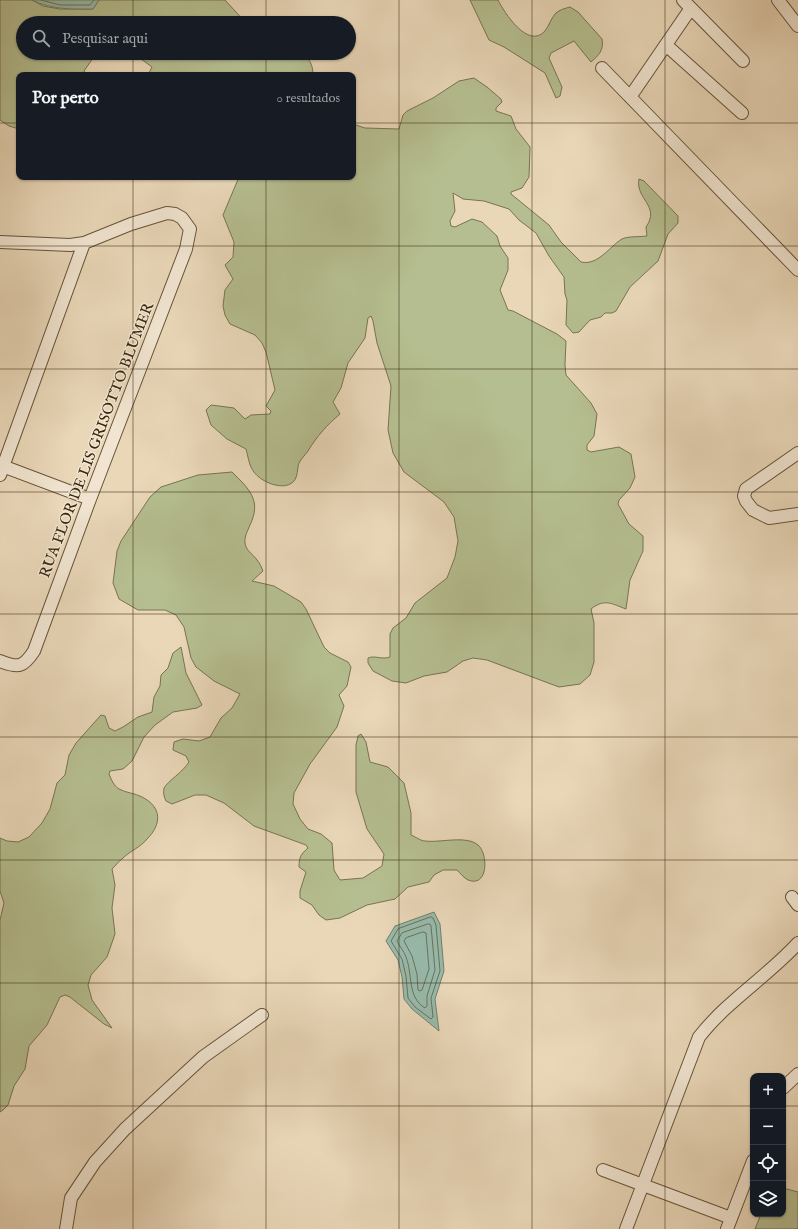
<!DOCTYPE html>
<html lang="pt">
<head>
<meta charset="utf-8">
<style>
	:root { --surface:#171b24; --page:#242831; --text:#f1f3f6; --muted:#9ea1a6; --line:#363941 }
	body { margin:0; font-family:"IM FELL English",serif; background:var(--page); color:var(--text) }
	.controls { position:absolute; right:12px; bottom:12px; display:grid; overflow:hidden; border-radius:8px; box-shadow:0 1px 3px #0004 }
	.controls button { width:36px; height:36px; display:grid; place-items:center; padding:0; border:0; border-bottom:1px solid var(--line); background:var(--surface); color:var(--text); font:20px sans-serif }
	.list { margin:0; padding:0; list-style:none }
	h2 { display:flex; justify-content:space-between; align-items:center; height:52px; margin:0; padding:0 16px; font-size:17px }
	h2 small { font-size:13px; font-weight:400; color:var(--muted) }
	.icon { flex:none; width:22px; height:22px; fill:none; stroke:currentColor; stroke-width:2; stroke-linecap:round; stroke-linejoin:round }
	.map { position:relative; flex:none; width:798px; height:1229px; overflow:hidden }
	.search { position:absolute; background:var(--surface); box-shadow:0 1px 3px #0004; left:16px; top:16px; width:340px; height:44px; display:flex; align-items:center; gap:10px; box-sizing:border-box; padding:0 14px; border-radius:22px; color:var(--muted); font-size:15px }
	.panel { position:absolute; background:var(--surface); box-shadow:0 1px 3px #0004; left:16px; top:72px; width:340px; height:108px; border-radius:8px }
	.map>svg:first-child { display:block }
</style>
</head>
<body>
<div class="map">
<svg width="798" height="1229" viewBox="0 0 798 1229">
	<rect width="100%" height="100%" fill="#e9d7b8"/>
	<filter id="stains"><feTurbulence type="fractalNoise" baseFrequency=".005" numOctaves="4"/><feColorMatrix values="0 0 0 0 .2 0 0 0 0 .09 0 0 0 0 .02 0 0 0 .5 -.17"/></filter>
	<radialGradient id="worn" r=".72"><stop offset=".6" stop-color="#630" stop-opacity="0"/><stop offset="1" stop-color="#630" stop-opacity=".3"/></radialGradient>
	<path fill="#b5be90" stroke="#787450" d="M 0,0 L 32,0 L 43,6 L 60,9 L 93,9 L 99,0 L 225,0 L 246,23 L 23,23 L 23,53 L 116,53 L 111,56 L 93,58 L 84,71 L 86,75 L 19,75 L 19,129 L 9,126 L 0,120 Z
		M 470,0 L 498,0 C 504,12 528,50 545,31 C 549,26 551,18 556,13 C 559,10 566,8 570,7 L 578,12 L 602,39 C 604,50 599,55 591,62 L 574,41 L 551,53 L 549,58 L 562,87 L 560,96 L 556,98 L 545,73 L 504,47 L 489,40 Z
		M 133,53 L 299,53 C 309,57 313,64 313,75 L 148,75 L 152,67 Z
		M 474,78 L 487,87 L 501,99 L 502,102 L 496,108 L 496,111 L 511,116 L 516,129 L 530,147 L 529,177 L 522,188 L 511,192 L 511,194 L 549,225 L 561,242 L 581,262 C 598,266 610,246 622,239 C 628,236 640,237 647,236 L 646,227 C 661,206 635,199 639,179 L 644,181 L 678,216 L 678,223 L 668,234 L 658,261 L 630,287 L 616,311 L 612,313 L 605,313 L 601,317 L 590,320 L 579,332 L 573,333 L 566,325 L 567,300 L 565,294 L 564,277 L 549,256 L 536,233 L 519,220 L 509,209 L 484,201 L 463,199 L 453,193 L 455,211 L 450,221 L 451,226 L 455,227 L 472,219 L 482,222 L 497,236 L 500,246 L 508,258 L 508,270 L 500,290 L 508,310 L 513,311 L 557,334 L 566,341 L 565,365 L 566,375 L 591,403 L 597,414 L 594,436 L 587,445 L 587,450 L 591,452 L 619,447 L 631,454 L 635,477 L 630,488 L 619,500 L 618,504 L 629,524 L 643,536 L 643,551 L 630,580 L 626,609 C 612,604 605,598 591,609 L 594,623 L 594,662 L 590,675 L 580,684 L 559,687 L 487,660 L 473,658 L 463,661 L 447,672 L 424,676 L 406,683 L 392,681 L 373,671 L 368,663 L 368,658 C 375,655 382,660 390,657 L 390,634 L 393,628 L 406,618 L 415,603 L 447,578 L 455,557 L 458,541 L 454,517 L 444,502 L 404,472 L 393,453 L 388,430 L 391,386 L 377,343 L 373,321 L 371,316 L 368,318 L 365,338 L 348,363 L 341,388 L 333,402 L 340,414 C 327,425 317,436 308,451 C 305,455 301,459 299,463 C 297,469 298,476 294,481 C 284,492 261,482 254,472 C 249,466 248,456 246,449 L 227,439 L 211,425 L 206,410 L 211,405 L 234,408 L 245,419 L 251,415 L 270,414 L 271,411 L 266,406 L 275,390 L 266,352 L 262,343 L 255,335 L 230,324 L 225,315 L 223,306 L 225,290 L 233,279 L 225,265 L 233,257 L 234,242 L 223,215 L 239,177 L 353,177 L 353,124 L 365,128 L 399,129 L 403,115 L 407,111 L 433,98 L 459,81 Z
		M 232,472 C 249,489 262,500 250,525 C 248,530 244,537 245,543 C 246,551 253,554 257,560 C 260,563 261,567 263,571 L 252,581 L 274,586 L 301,602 L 306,609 L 324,647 L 330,653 L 348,662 L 351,667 L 347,686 L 339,695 L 344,706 L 337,727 L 310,764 L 294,793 L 293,804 L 300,819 L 308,829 L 321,834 L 332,843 L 334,870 L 340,880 L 363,878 L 382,866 L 384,854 L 367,829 L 356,792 L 356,745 L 358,736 L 361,734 L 366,742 L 370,762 L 388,767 L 404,783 L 411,813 L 411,835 C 416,837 421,841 425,841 C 440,843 466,835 478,845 C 488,853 489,888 468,880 C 464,878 460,873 457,870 L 443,870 L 434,875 L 429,882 L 408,887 L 395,899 L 367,905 L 340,918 L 326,920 L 319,915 L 312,905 L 300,898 L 300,891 L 306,872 L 299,867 C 299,857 301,854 308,848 L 306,845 L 254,826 L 224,803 L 206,795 L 195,795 L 172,804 L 166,801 C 164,797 163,793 164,788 C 168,781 183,772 189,762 L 186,756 L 173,750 L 174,742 L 183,739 L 199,741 L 210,737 L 221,718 L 232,708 L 240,694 L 214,681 L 196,667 L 191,658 L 184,627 L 176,615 L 165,610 L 138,610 L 119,599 L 113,583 L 117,551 L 121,541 L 150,497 L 161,487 L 198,475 Z
		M 181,647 L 186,673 L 202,705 L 197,708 L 173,712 L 155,725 L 144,737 L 132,761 L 123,769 L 110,771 L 109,774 C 111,779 114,786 119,789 C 126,793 135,793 142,797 C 162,807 162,824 147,839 C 141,847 130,851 123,858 C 119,861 116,865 112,869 L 115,885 L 112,908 L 115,934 L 107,957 L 91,975 L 88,985 L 92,1000 L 112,1028 L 104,1024 L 70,997 L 65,995 L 60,997 L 47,1025 L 29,1046 L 25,1069 L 14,1086 L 8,1105 L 3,1110 L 0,1112 L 0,920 L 4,903 L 0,891 L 0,838 L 7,841 L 18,842 L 29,837 L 42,823 L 50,809 L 57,783 L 65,775 L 69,755 L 76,743 L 101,715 L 105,716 L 109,728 L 115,731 L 123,727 L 138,717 L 152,712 L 154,697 L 160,686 L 161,675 L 168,668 L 173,653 Z
		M 783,1188 L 798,1192 L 798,1229 L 755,1229 L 761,1214 L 783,1214 Z"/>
	<path fill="#98baab" stroke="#72806d" d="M 32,0 L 99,0 L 93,9 C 71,9 52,10 32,0 Z
		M 434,912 L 440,924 L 444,971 L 435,999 L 439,1031 L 412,1009 L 404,999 L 402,977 L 398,960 L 386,941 L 395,926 Z"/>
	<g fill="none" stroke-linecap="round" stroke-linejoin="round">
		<path stroke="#69725e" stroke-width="1" d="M 41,0 L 60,5 L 90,5 L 94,0
			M 431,917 L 433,918 L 436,925 L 440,971 L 431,998 L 433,1017 L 431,1019 L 415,1007 L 408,998 L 406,976 L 402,959 L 391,941 L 398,929 Z
			M 428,924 L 430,924 L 431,926 L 435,970 L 427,996 L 427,1006 L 425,1008 C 407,997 413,975 406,957 C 404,951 399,946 397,941 L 402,933 Z
			M 423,932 L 426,933 L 429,969 L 422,990 L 420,991 L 418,990 L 417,974 L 412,956 L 404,941 L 406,938 Z"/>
		<defs>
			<path id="minor" d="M 683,0 L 743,61
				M 778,0 L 798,26
				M 666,45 L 742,113
				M 602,68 L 798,270
				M 630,97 L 691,8
				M 0,242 L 70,245 L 84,243 L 131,224 L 167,213 L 175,214 L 182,218 L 190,229 L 186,249 L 90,499 L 34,651 C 23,668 18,668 0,661
				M 798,453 L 746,489 L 744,496 L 746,501 L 753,510 L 769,518 L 798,514
				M 0,465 L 90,499
				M 0,475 L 84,243
				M 792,897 L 798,905
				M 783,1088 L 798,1074
				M 603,1170 L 731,1218
				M 66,1229 L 71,1198 L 95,1162 L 125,1129 L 203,1057 L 262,1015
				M 626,1229 L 699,1037 C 727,1001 768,976 798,943
				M 727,1229 L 753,1161"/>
		</defs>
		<use href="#minor" stroke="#66543a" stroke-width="14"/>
		<use href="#minor" stroke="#f1e5d1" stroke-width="12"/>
	</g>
	<path fill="none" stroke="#3a2910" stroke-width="1" stroke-opacity="0.55" d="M 133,0 L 133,23M 266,0 L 266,23M 399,0 L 399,1229M 532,0 L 532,1229M 665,0 L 665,1229M 133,53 L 133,75M 266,53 L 266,75M 0,123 L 19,123M 353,123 L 798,123M 133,177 L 133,1229M 266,177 L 266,1229M 0,246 L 798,246M 0,369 L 798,369M 0,492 L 798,492M 0,614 L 798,614M 0,737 L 798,737M 0,860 L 798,860M 0,983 L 798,983M 0,1106 L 753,1106M 783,1106 L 798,1106"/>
	<g text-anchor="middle" stroke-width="3" stroke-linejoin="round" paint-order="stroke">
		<g font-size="15" fill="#3a2910" stroke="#f1e5d1">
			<text transform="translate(96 440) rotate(-69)" y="5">RUA FLOR DE LIS GRISOTTO BLUMER</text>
		</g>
	</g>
	<rect width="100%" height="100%" filter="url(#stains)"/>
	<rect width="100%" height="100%" fill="url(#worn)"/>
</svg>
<div class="controls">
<button>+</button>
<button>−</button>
<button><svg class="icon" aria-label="locate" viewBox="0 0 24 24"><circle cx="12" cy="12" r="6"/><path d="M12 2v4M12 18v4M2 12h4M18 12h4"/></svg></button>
<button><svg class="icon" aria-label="layers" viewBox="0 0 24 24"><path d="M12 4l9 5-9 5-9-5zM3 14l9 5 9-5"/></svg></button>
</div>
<div class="search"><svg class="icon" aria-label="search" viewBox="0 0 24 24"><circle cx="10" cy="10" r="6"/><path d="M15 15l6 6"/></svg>Pesquisar aqui</div>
<section class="panel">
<h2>Por perto<small>0 resultados</small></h2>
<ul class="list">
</ul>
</section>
</div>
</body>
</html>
